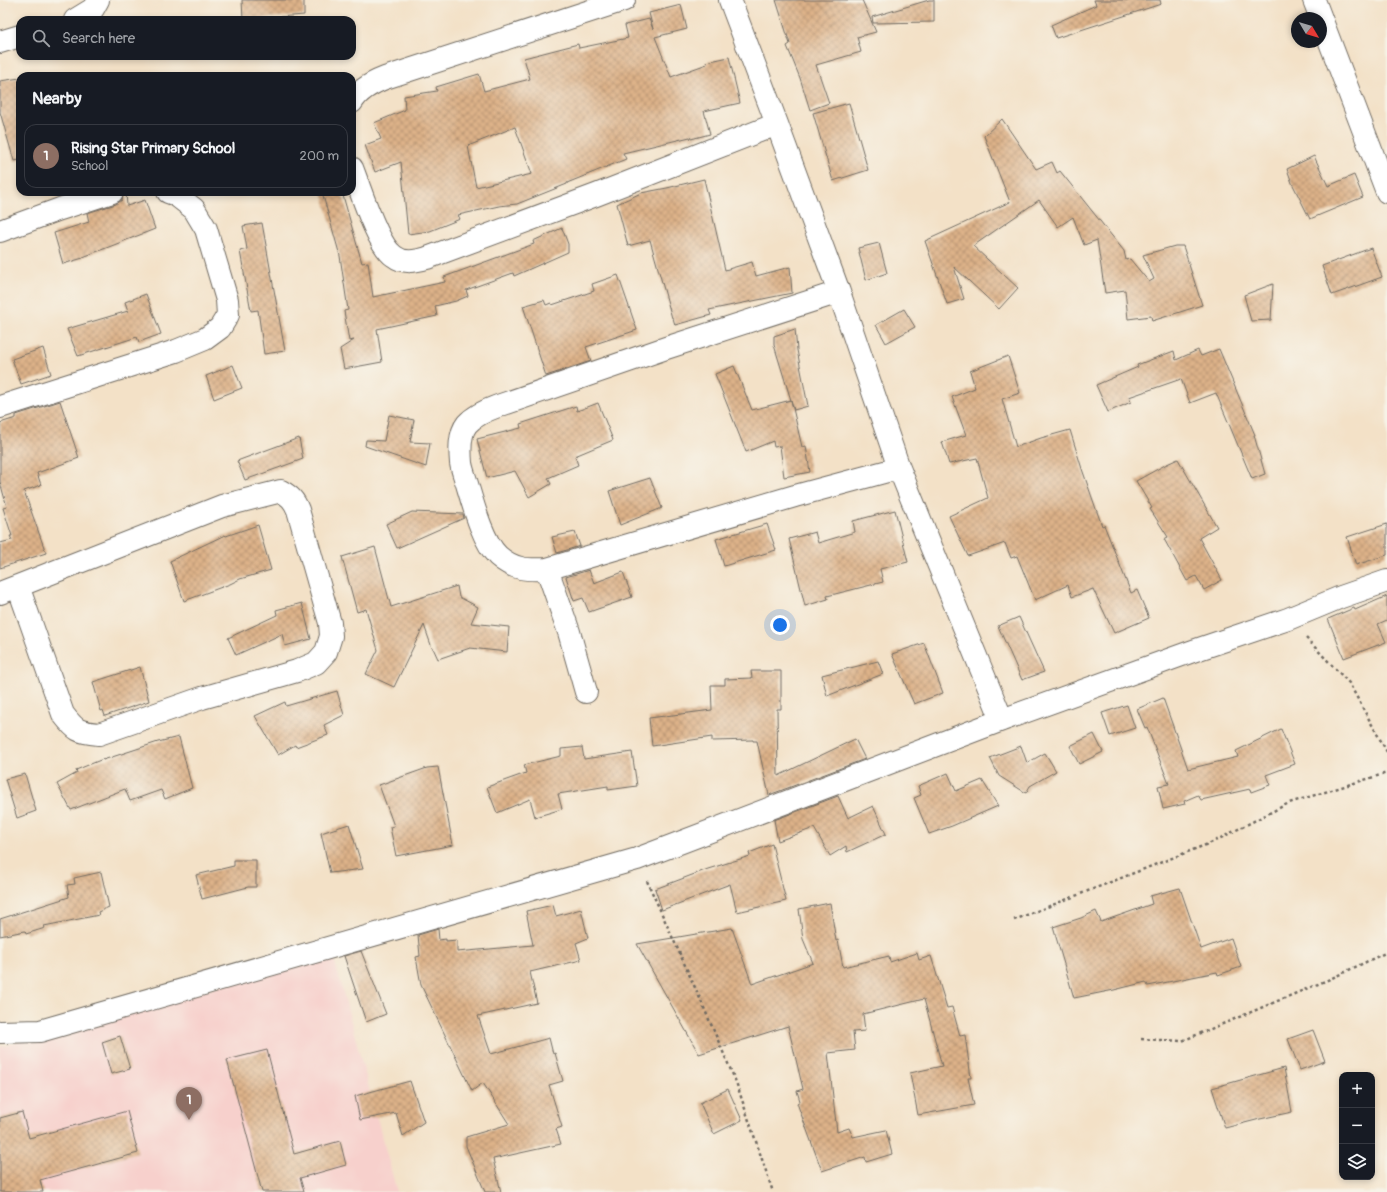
<!DOCTYPE html>
<html lang="en">
<head>
<meta charset="utf-8">
<style>
	:root { --surface:#171b24; --page:#242831; --text:#f1f3f6; --muted:#9ea1a6; --line:#363941; --accent:#d690ce }
	body { margin:0; font-family:Pangolin,sans-serif; background:var(--page); color:var(--text) }
	.controls { position:absolute; right:12px; bottom:12px; display:grid; overflow:hidden; border-radius:8px; box-shadow:0 2px 6px #0003 }
	.controls button { width:36px; height:36px; display:grid; place-items:center; padding:0; border:0; border-bottom:1px solid var(--line); background:var(--surface); color:var(--text); font:20px sans-serif }
	.compass { position:absolute; left:1291px; top:12px; width:36px; height:36px; border-radius:50%; background:var(--surface); box-shadow:0 2px 6px #0003; rotate:128deg }
	.you { position:absolute; left:780px; top:625px; width:14px; height:14px; margin:-10px; border:3px solid #fff; border-radius:50%; background:#1a73e8; box-shadow:0 0 0 6px #1a73e833 }
	.badge { display:grid; place-items:center; width:26px; height:26px; border-radius:50%; background:var(--accent); color:#fff; font-size:13px; font-weight:700 }
	.pin { position:absolute; translate:-50% -33px; filter:drop-shadow(0 1px 2px #0008) }
	.pin::after { content:''; position:absolute; top:21px; width:14px; height:12px; background:inherit; clip-path:polygon(0 0,100% 0,50% 100%) }
	.list { margin:0; padding:0; list-style:none }
	h2 { display:flex; justify-content:space-between; align-items:center; height:52px; margin:0; padding:0 16px; font-size:17px }
	h2 small { font-size:13px; font-weight:400; color:var(--muted) }
	.list li { display:grid; grid-template-columns:26px 1fr auto; gap:12px; align-items:center; box-sizing:border-box; height:64px; margin:0 8px 8px; padding:0 8px; border:1px solid var(--line); border-radius:12px }
	.list b { display:block; font-size:15px; white-space:nowrap }
	.list p { margin:0; font-size:13px; white-space:nowrap; color:var(--muted) }
	.list em { font-size:13px; font-style:normal; color:var(--muted) }
	.icon { flex:none; width:22px; height:22px; fill:none; stroke:currentColor; stroke-width:2; stroke-linecap:round; stroke-linejoin:round }
	.map { position:relative; flex:none; width:1387px; height:1192px; overflow:hidden }
	.search { position:absolute; background:var(--surface); box-shadow:0 2px 6px #0003; left:16px; top:16px; width:340px; height:44px; display:flex; align-items:center; gap:10px; box-sizing:border-box; padding:0 14px; border-radius:12px; color:var(--muted); font-size:15px }
	.panel { position:absolute; background:var(--surface); box-shadow:0 2px 6px #0003; left:16px; top:72px; width:340px; height:124px; border-radius:12px }
	.map>svg:first-child { display:block }
</style>
</head>
<body>
<div class="map">
<svg width="1387" height="1192" viewBox="0 0 1387 1192">
	<defs>
		<pattern id="building-cross-hatch" width="8" height="8" patternUnits="userSpaceOnUse"><rect width="8" height="8" fill="#ddb289"/><path d="M0 0l8 8M0 8l8-8" fill="none" stroke="#b39170"/></pattern>
	</defs>
	<rect width="100%" height="100%" fill="#f7f3e8"/>
	<filter id="ink" filterUnits="userSpaceOnUse"><feTurbulence type="fractalNoise" baseFrequency=".025" numOctaves="2"/><feDisplacementMap in="SourceGraphic" scale="8" xChannelSelector="R" yChannelSelector="G"/><feConvolveMatrix kernelMatrix="1 2 1 2 8 2 1 2 1" color-interpolation-filters="sRGB"/></filter>
	<filter id="wash" filterUnits="userSpaceOnUse"><feTurbulence type="fractalNoise" baseFrequency=".012" numOctaves="4" result="noise"/><feDisplacementMap in="SourceGraphic" scale="16" xChannelSelector="R" yChannelSelector="G"/><feGaussianBlur stdDeviation="0.9" result="paint"/><feColorMatrix in="noise" values="0 0 0 0 0 0 0 0 0 0 0 0 0 0 0 0 0 1.4 0 .05"/><feComposite in="paint" operator="in"/></filter>
	<g filter="url(#wash)">
		<rect width="100%" height="100%" fill="#f3e1c7"/>
		<path fill="#f7d0cc" d="M 333,955 L 397,1192 L 0,1192 L 0,1047 Z"/>
		<g id="blocks">
			<path fill="url(#building-cross-hatch)" fill-rule="evenodd" d="M 242,0 L 304,0 L 304,15 L 243,20 Z
				M 776,0 L 862,0 L 876,32 L 857,37 L 861,52 L 816,65 L 829,103 L 810,110 L 800,78 L 787,46 L 790,44 Z
				M 929,0 L 934,0 L 934,22 L 873,23 L 872,17 Z
				M 1094,0 L 1160,0 L 1161,4 L 1056,38 L 1051,25 L 1096,5 Z
				M 681,5 L 687,29 L 655,37 L 671,77 L 707,64 L 706,62 L 729,57 L 740,103 L 704,111 L 710,134 L 691,139 L 690,137 L 623,153 L 626,159 L 567,183 L 567,184 L 517,204 L 499,206 L 458,215 L 460,219 L 430,231 L 408,234 L 401,162 L 375,172 L 365,145 L 381,139 L 374,123 L 405,110 L 404,96 L 437,91 L 436,87 L 479,74 L 484,91 L 530,79 L 524,58 L 578,44 L 579,48 L 628,38 L 625,25 L 649,19 L 653,29 L 649,13 ZM 515,127 L 532,174 L 476,187 L 468,146 Z
				M 20,78 L 20,160 L 14,161 L 0,112 L 0,81 Z
				M 849,103 L 868,170 L 833,181 L 813,113 Z
				M 1002,119 L 1036,169 L 1052,162 L 1057,173 L 1060,171 L 1124,251 L 1126,260 L 1130,259 L 1149,282 L 1154,279 L 1143,255 L 1175,246 L 1183,246 L 1202,305 L 1152,321 L 1151,316 L 1128,319 L 1125,290 L 1105,293 L 1097,240 L 1084,245 L 1073,217 L 1058,227 L 1039,200 L 973,246 L 1018,288 L 999,309 L 954,267 L 964,299 L 947,304 L 925,241 L 1010,202 L 984,136 Z
				M 1314,156 L 1328,186 L 1354,175 L 1363,197 L 1310,219 L 1292,183 L 1287,169 Z
				M 704,179 L 725,270 L 752,262 L 756,276 L 790,267 L 792,293 L 709,310 L 711,315 L 675,325 L 673,318 L 672,318 L 650,240 L 628,246 L 617,204 L 641,193 L 667,188 Z
				M 124,192 L 126,192 L 127,206 L 145,200 L 155,229 L 83,257 L 83,258 L 63,264 L 54,233 L 89,222 L 87,213 L 116,204 L 122,200 Z
				M 322,192 L 342,192 L 362,263 L 368,262 L 373,297 L 445,282 L 444,277 L 534,244 L 533,241 L 562,228 L 568,244 L 568,252 L 514,276 L 513,273 L 466,290 L 468,296 L 456,301 L 435,306 L 437,316 L 377,329 L 382,362 L 344,369 L 340,349 L 354,340 L 349,341 L 344,311 L 348,310 L 340,256 Z
				M 262,223 L 285,351 L 264,354 L 258,310 L 251,311 L 240,251 L 247,249 L 243,226 Z
				M 879,243 L 887,273 L 866,280 L 858,248 Z
				M 1371,248 L 1382,277 L 1332,295 L 1322,266 Z
				M 618,275 L 637,330 L 586,347 L 591,361 L 546,376 L 523,306 L 544,300 L 546,305 L 551,303 L 552,305 L 594,291 L 592,284 Z
				M 1273,284 L 1271,320 L 1251,321 L 1244,295 Z
				M 146,294 L 161,334 L 139,342 L 137,337 L 78,356 L 67,329 L 128,311 L 125,302 Z
				M 904,309 L 915,327 L 886,343 L 876,325 Z
				M 795,329 L 797,350 L 808,406 L 794,410 L 774,345 L 774,336 Z
				M 43,348 L 51,374 L 21,384 L 12,359 Z
				M 1219,349 L 1255,435 L 1254,435 L 1265,474 L 1252,479 L 1216,393 L 1190,403 L 1181,379 L 1129,397 L 1131,402 L 1108,412 L 1096,385 L 1138,367 L 1137,365 L 1174,351 L 1176,360 L 1198,350 L 1201,356 Z
				M 1008,356 L 1020,393 L 1002,399 L 1016,447 L 1041,438 L 1070,430 L 1082,469 L 1102,526 L 1104,525 L 1131,593 L 1137,590 L 1149,618 L 1114,633 L 1093,589 L 1072,597 L 1068,585 L 1035,600 L 1017,556 L 1011,558 L 1005,543 L 968,556 L 949,516 L 988,498 L 977,458 L 949,464 L 942,442 L 966,435 L 952,397 L 975,388 L 970,371 Z
				M 233,365 L 242,388 L 214,399 L 206,376 Z
				M 734,366 L 752,410 L 791,400 L 802,447 L 806,446 L 810,472 L 784,477 L 780,446 L 774,447 L 773,441 L 746,452 L 715,374 Z
				M 60,401 L 79,458 L 37,473 L 41,485 L 24,491 L 46,553 L 0,568 L 0,543 L 12,540 L 10,536 L 12,536 L 3,508 L 7,507 L 0,482 L 0,423 L 16,418 L 16,415 Z
				M 598,403 L 613,440 L 575,456 L 578,465 L 548,478 L 551,484 L 529,497 L 515,471 L 487,478 L 477,439 L 521,428 L 520,424 L 576,406 L 577,411 Z
				M 389,415 L 414,420 L 410,442 L 430,443 L 426,467 L 365,446 L 366,440 L 384,441 Z
				M 299,438 L 303,459 L 245,480 L 237,461 Z
				M 1178,459 L 1217,527 L 1199,538 L 1222,580 L 1204,590 L 1196,576 L 1187,581 L 1164,539 L 1168,537 L 1150,509 L 1152,508 L 1136,481 L 1165,465 Z
				M 650,478 L 662,508 L 620,525 L 609,491 Z
				M 895,510 L 908,562 L 880,569 L 883,582 L 827,596 L 828,599 L 805,606 L 789,539 L 815,532 L 818,543 L 855,532 L 853,521 Z
				M 412,512 L 463,514 L 464,518 L 397,548 L 386,524 Z
				M 767,524 L 776,550 L 724,566 L 716,539 Z
				M 1387,524 L 1387,555 L 1356,565 L 1347,537 Z
				M 258,525 L 271,570 L 240,579 L 230,584 L 184,601 L 170,561 L 225,535 L 226,536 Z
				M 575,532 L 580,546 L 557,553 L 552,537 Z
				M 375,547 L 391,607 L 457,586 L 459,597 L 478,607 L 471,623 L 509,627 L 507,652 L 470,648 L 438,659 L 433,648 L 432,648 L 424,625 L 394,687 L 366,674 L 378,650 L 366,609 L 357,612 L 342,557 Z
				M 589,570 L 594,583 L 623,572 L 632,597 L 589,612 L 583,598 L 574,601 L 566,577 Z
				M 1387,596 L 1387,620 L 1378,624 L 1386,642 L 1344,658 L 1328,619 L 1354,608 L 1355,610 Z
				M 302,603 L 311,639 L 285,646 L 282,634 L 236,655 L 228,638 L 277,615 L 276,610 Z
				M 1019,617 L 1044,672 L 1022,680 L 998,626 Z
				M 924,643 L 943,693 L 914,704 L 892,654 Z
				M 878,661 L 883,674 L 827,696 L 822,675 Z
				M 140,667 L 149,701 L 105,716 L 103,710 L 101,711 L 93,682 Z
				M 751,671 L 781,671 L 781,709 L 777,709 L 778,776 L 855,739 L 865,759 L 769,795 L 757,741 L 753,741 L 753,740 L 712,741 L 712,737 L 652,746 L 649,718 L 712,710 L 711,685 L 725,685 L 725,679 L 752,678 Z
				M 337,691 L 344,715 L 324,725 L 328,735 L 296,747 L 295,745 L 278,755 L 255,716 L 285,702 L 286,706 Z
				M 1163,698 L 1188,769 L 1238,757 L 1236,751 L 1281,729 L 1295,764 L 1266,775 L 1270,785 L 1251,792 L 1250,789 L 1201,800 L 1198,795 L 1184,801 L 1185,804 L 1163,809 L 1158,786 L 1169,784 L 1147,727 L 1145,728 L 1137,709 Z
				M 1127,705 L 1135,728 L 1110,736 L 1102,713 Z
				M 1094,734 L 1103,752 L 1079,764 L 1070,746 Z
				M 179,737 L 192,788 L 165,799 L 161,790 L 130,801 L 125,789 L 71,810 L 57,784 L 77,773 L 76,770 L 103,759 L 103,760 L 158,742 Z
				M 1021,746 L 1027,763 L 1045,753 L 1056,771 L 1030,786 L 1026,793 L 999,776 L 990,758 Z
				M 582,747 L 584,759 L 632,752 L 637,786 L 608,790 L 608,786 L 558,794 L 562,809 L 535,817 L 530,799 L 497,813 L 487,787 L 526,773 L 524,765 L 561,756 L 561,749 Z
				M 438,767 L 453,845 L 396,856 L 390,827 L 394,826 L 379,785 L 427,768 Z
				M 948,773 L 956,791 L 982,780 L 998,806 L 952,826 L 929,834 L 914,798 L 921,795 L 918,786 Z
				M 25,774 L 36,811 L 17,818 L 5,779 Z
				M 838,796 L 848,818 L 873,806 L 886,834 L 847,852 L 846,846 L 830,856 L 814,828 L 778,841 L 774,820 Z
				M 349,824 L 363,869 L 330,873 L 321,833 Z
				M 772,844 L 786,901 L 737,912 L 730,884 L 662,910 L 655,889 L 708,869 L 750,856 L 749,853 Z
				M 234,860 L 256,860 L 256,887 L 248,887 L 202,899 L 196,875 L 234,866 Z
				M 101,872 L 109,907 L 98,912 L 99,915 L 44,926 L 45,928 L 26,934 L 25,931 L 0,936 L 0,919 L 69,897 L 67,885 L 75,884 L 74,878 Z
				M 1180,888 L 1201,949 L 1231,938 L 1241,967 L 1218,975 L 1217,972 L 1148,986 L 1146,982 L 1114,990 L 1074,998 L 1053,927 L 1081,918 L 1096,911 L 1101,922 L 1152,904 L 1150,896 Z
				M 830,903 L 836,941 L 838,940 L 843,967 L 889,956 L 890,962 L 917,953 L 919,960 L 931,956 L 947,1008 L 952,1007 L 960,1036 L 965,1035 L 971,1078 L 968,1078 L 974,1105 L 918,1115 L 910,1073 L 942,1066 L 924,999 L 863,1014 L 865,1031 L 853,1032 L 855,1050 L 828,1053 L 837,1132 L 849,1128 L 853,1137 L 886,1130 L 892,1154 L 866,1162 L 865,1157 L 822,1171 L 797,1103 L 800,1101 L 797,1091 L 803,1089 L 788,1026 L 699,1054 L 637,944 L 732,928 L 752,984 L 813,963 L 803,939 L 799,909 Z
				M 553,905 L 556,916 L 581,909 L 588,938 L 576,943 L 581,960 L 530,972 L 537,1003 L 478,1016 L 491,1054 L 549,1038 L 553,1054 L 555,1053 L 563,1081 L 549,1085 L 562,1127 L 556,1129 L 561,1144 L 493,1159 L 501,1192 L 485,1192 L 466,1146 L 466,1137 L 509,1124 L 483,1083 L 472,1091 L 421,985 L 416,957 L 420,956 L 418,935 L 438,929 L 439,940 L 446,939 L 446,941 L 457,940 L 457,952 L 533,945 L 526,911 Z
				M 361,951 L 386,1014 L 366,1022 L 344,956 Z
				M 1313,1030 L 1325,1061 L 1300,1070 L 1288,1039 Z
				M 120,1036 L 130,1069 L 111,1074 L 102,1042 Z
				M 267,1050 L 294,1154 L 340,1141 L 346,1165 L 300,1178 L 304,1192 L 262,1192 L 227,1060 Z
				M 1284,1068 L 1292,1112 L 1260,1119 L 1225,1128 L 1212,1088 Z
				M 410,1081 L 424,1122 L 403,1136 L 396,1113 L 360,1120 L 355,1096 Z
				M 728,1089 L 742,1120 L 714,1134 L 700,1103 Z
				M 127,1111 L 138,1153 L 40,1180 L 43,1192 L 0,1192 L 0,1118 L 22,1112 L 29,1138 Z"/>
		</g>
	</g>
	<g filter="url(#ink)">
		<use href="#blocks" fill-opacity="0" stroke="#716b62" stroke-width="1"/>
		<g fill="none" stroke-linecap="round" stroke-linejoin="round">
			<defs>
				<path id="minor" d="M 730,0 L 777,124 L 839,292 L 899,468 L 1002,720
					M 1314,0 L 1387,192
					M 75,20 L 93,9 L 98,0
					M 0,42 L 20,36
					M 352,102 C 359,90 372,83 385,78 L 624,0
					M 352,168 C 360,188 377,245 394,256 C 404,264 416,261 427,258 L 596,195 L 777,124
					M 0,231 L 60,209 L 112,192
					M 839,292 L 666,348 L 498,406 C 487,410 475,415 467,424 C 459,434 460,451 461,463 C 462,470 465,477 467,484 C 473,504 483,542 498,556 C 514,570 527,570 547,569 L 795,496 L 899,468
					M 0,407 L 176,351 L 205,339 L 220,328 L 228,315 L 227,300 L 206,229 L 194,209 L 176,195 L 168,192
					M 547,569 L 569,632 L 586,692
					M 0,593 L 18,586 L 222,506 L 281,491 C 290,496 294,500 298,510 L 330,623 L 331,636 L 326,652 L 316,663 L 297,671 L 202,698 L 99,734 C 78,732 76,731 63,714 L 18,586
					M 0,1032 L 40,1031 L 637,859 L 1002,720 L 1193,651 L 1288,619 L 1341,597 L 1387,581"/>
			</defs>
			<use href="#minor" stroke="#716b62" stroke-width="24"/>
			<path stroke="#716b62" stroke-width="2.5" stroke-dasharray="3 3" stroke-linecap="butt" d="M 1306,638 L 1349,683 L 1387,752
				M 647,881 L 698,994 L 736,1082 L 773,1192
				M 1014,920 L 1213,842 L 1289,803 L 1387,773
				M 1141,1039 L 1182,1041 L 1330,979 L 1387,952"/>
			<use href="#minor" stroke="#fff" stroke-width="22"/>
		</g>
	</g>
</svg>
<div class="controls">
<button>+</button>
<button>−</button>
<button><svg class="icon" aria-label="layers" viewBox="0 0 24 24"><path d="M12 4l9 5-9 5-9-5zM3 14l9 5 9-5"/></svg></button>
</div>
<svg class="compass" viewBox="-18 -18 36 36"><path d="M0-13l5 13h-10z" fill="#e53935"/><path d="M0 13l5-13h-10z" fill="#9ea1a6"/></svg>
<div class="you"></div>
<div class="pin badge" style="left:189px;top:1120px;background:#8d6e63">1</div>
<div class="search"><svg class="icon" aria-label="search" viewBox="0 0 24 24"><circle cx="10" cy="10" r="6"/><path d="M15 15l6 6"/></svg>Search here</div>
<section class="panel">
<h2>Nearby<small></small></h2>
<ul class="list">
<li><span class="badge" style="background:#8d6e63">1</span><div><b>Rising Star Primary School</b><p>School</p></div><em>200 m</em></li>
</ul>
</section>
</div>
</body>
</html>
